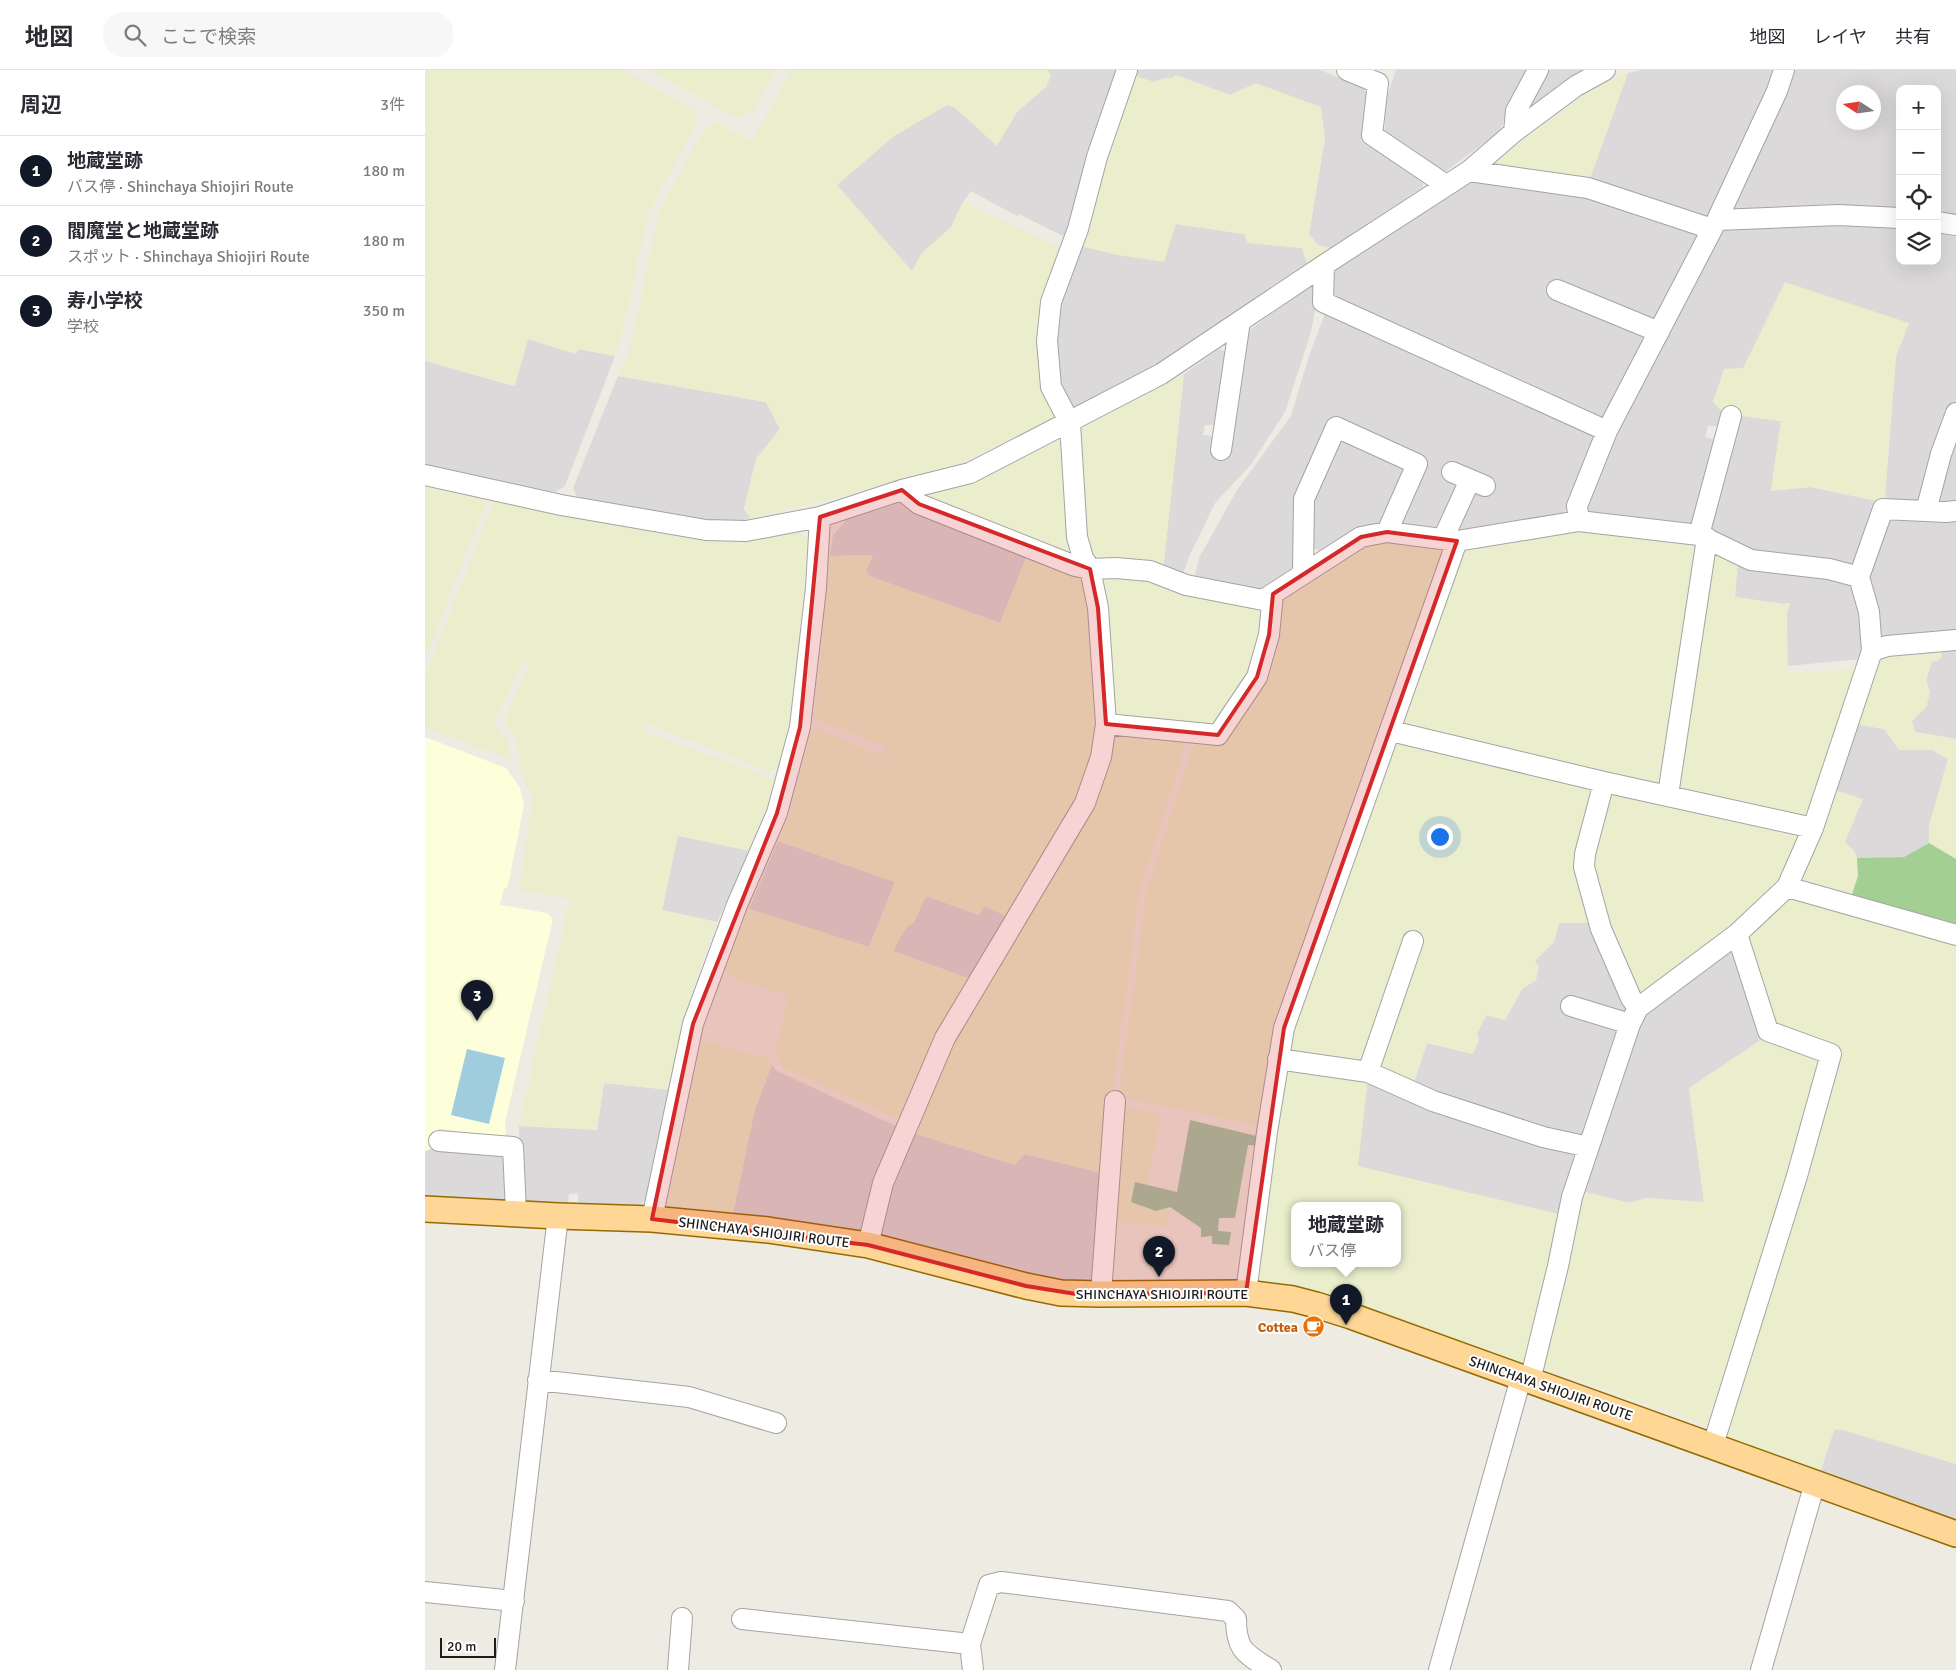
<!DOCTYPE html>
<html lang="ja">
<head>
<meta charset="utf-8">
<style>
	:root { --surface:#fff; --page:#f7f7f7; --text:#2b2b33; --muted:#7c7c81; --line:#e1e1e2; --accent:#111827 }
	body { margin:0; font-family:Signika,"Noto Sans JP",sans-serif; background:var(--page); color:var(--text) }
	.controls { position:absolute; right:15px; top:15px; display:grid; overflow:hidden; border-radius:10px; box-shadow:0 5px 20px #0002 }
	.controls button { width:45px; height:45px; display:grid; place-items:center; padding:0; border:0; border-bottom:1px solid var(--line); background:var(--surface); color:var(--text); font:25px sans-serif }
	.compass { position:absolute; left:1411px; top:15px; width:45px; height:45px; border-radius:50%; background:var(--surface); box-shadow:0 5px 20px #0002; rotate:282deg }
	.scale { position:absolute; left:15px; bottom:12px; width:56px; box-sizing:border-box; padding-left:5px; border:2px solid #1d1d1d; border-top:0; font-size:14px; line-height:18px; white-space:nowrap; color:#1d1d1d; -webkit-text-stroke:4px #fff; paint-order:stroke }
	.you { position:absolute; left:1014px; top:766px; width:18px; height:18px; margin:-12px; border:4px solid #fff; border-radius:50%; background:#1a73e8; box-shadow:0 0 0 8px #1a73e833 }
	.badge { display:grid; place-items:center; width:32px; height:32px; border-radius:50%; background:var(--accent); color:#fff; font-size:16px; font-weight:700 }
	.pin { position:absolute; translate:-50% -41px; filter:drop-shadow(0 1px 2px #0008) }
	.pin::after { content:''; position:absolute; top:26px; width:18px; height:15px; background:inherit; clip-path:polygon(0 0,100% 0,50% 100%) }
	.popup { position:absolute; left:866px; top:1132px; width:110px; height:65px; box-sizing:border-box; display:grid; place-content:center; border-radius:10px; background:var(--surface); filter:drop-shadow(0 1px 4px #0005); font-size:16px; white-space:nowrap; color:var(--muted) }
	.popup b { font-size:19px; color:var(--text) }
	.popup::after { content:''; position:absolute; left:50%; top:100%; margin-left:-10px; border:10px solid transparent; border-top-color:var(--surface) }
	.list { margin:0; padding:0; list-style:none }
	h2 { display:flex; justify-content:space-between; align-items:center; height:65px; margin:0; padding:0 20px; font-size:21px }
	h2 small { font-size:16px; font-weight:400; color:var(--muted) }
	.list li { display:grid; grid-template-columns:32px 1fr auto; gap:15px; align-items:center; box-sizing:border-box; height:70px; padding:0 20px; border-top:1px solid var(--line) }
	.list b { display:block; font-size:19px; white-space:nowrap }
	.list p { margin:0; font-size:16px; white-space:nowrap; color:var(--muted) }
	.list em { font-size:16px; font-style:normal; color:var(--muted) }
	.icon { flex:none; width:28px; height:28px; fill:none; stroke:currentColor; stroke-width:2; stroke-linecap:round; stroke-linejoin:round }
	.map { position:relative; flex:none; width:1531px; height:1600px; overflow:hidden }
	header { display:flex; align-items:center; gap:30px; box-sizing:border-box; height:70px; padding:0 25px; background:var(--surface); border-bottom:1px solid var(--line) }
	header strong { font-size:24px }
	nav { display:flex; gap:28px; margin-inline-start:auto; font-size:18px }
	.search { width:350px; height:45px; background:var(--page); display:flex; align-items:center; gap:12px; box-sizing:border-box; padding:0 18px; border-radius:20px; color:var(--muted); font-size:19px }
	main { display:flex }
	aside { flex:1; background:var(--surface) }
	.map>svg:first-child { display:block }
</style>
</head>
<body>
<header>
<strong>地図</strong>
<div class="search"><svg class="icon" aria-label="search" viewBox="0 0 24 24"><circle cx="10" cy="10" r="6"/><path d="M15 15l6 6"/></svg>ここで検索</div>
<nav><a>地図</a><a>レイヤ</a><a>共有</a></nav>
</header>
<main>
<aside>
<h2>周辺<small>3件</small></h2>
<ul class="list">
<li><span class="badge">1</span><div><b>地蔵堂跡</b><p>バス停 · Shinchaya Shiojiri Route</p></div><em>180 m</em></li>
<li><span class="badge">2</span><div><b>閻魔堂と地蔵堂跡</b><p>スポット · Shinchaya Shiojiri Route</p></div><em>180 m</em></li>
<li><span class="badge">3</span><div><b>寿小学校</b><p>学校</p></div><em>350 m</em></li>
</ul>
</aside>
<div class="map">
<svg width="1531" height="1600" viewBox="0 0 1531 1600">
	<rect width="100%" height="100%" fill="#eeebe2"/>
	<path fill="#dbd9d9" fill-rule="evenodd" d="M 623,0 L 696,0 L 644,169 L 594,144 L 592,146 L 546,121 L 538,132 L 526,157 L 497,183 L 487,202 L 412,115 L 469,66 L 522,35 L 529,37 L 572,75 L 592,42 L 621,17 L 626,6 Z
		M 709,0 L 895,0 L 939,18 L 944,28 L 940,71 L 997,107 L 998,117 L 905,178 L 893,175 L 884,164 L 900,68 L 831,13 L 805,25 L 751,5 L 749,8 L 739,8 L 729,12 L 707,5 Z
		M 971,0 L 1103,0 L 1085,36 L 1074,62 L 1020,102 L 960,63 L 960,32 Z
		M 1119,0 L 1158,0 L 1101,42 Z
		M 1216,0 L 1351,0 L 1285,146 L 1273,148 L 1164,111 L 1203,3 Z
		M 1365,0 L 1531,0 L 1531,151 L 1512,148 L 1512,19 L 1475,19 L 1475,143 L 1310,140 L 1305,133 ZM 1418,22 L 1448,22 L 1448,52 L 1418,52 Z
		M 1051,109 L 1163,124 L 1270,161 L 1273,167 L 1234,246 L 1221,250 L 1216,260 L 1219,272 L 1179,351 L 906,229 L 904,205 Z
		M 1312,152 L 1475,155 L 1475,191 L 1512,191 L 1512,160 L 1531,163 L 1531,331 L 1508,392 L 1498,429 L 1488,435 L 1466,433 L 1460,426 L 1471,286 L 1484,253 L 1300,344 L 1293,356 L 1283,356 L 1280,367 L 1288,369 L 1292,375 L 1271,454 L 1265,457 L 1181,444 L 1168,446 L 1159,435 L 1183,373 L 1294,159 Z
		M 751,154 L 819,164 L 823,173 L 877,178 L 882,193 L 731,295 L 647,340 L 629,303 L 628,255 L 651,175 Z
		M 889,212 L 890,225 L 886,235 L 891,235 L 886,262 L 860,342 L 825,396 L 790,433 L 764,487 L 757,507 L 738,501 L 759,304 L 794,279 L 805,284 L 790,355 L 780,355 L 778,365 L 787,366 L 791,370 L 822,262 Z
		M 901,241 L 1168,360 L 1170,367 L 1144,437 L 1135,447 L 1035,462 L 1031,454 L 1046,423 L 1031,410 L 1033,418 L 1011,461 L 977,458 L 973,451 L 1002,389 L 909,348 L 869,500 L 850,515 L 829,521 L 769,510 L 774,488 L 812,420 L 866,346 L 884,286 Z
		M 103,269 L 151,284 L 153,279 L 190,286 L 140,416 L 130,422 L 0,397 L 0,291 L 89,316 Z
		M 193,306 L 341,332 L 355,359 L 331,389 L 319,439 L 325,448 L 304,455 L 260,449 L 152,427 L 148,418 Z
		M 1313,345 L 1356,351 L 1346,421 L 1385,417 L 1452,431 L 1432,492 L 1421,495 L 1328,486 L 1283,458 Z
		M 1531,364 L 1531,434 L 1512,436 Z
		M 922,368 L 978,394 L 981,402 L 962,444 L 953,455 L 898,483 L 888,478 L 888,429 L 913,372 Z
		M 481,431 L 603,483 L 575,553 L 444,506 L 441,501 L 448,485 L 405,486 L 408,465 L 422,449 Z
		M 1472,446 L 1531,448 L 1531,564 L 1459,570 L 1451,564 L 1442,502 L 1460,453 Z
		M 1313,490 L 1416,507 L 1429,515 L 1440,567 L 1436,589 L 1362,596 L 1362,543 L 1365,533 L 1359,534 L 1310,527 Z
		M 1518,576 L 1531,576 L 1531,669 L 1490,662 L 1487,651 L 1501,637 L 1505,622 L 1501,610 L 1507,591 L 1513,591 Z
		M 1430,654 L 1459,659 L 1474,680 L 1507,680 L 1523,689 L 1504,756 L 1504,773 L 1479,787 L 1432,788 L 1429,781 L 1420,773 L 1410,720 Z
		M 253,765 L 325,781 L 292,852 L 237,840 Z
		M 353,771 L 470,812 L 444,877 L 324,839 Z
		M 501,826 L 554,845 L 559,835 L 587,849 L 551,911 L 468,881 L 480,859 L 489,852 Z
		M 1134,853 L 1169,853 L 1205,935 L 1158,1074 L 987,1018 L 1002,973 L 1048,984 L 1052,964 L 1061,945 L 1080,950 L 1097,919 L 1111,910 L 1109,891 L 1129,872 Z
		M 1301,878 L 1308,880 L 1339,968 L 1264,1018 L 1279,1133 L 1222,1128 L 1204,1133 L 1156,1121 L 1216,945 Z
		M 347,995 L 352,1001 L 473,1057 L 438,1165 L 307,1148 L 330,1039 Z
		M 943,1007 L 1156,1080 L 1137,1145 L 932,1096 Z
		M 179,1013 L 245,1020 L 221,1129 L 208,1141 L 153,1137 L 153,1123 L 144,1124 L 142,1140 L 96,1137 L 94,1056 L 172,1060 Z
		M 485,1062 L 590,1095 L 599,1084 L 681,1104 L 671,1217 L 652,1218 L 450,1168 Z
		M 11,1077 L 75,1083 L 83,1088 L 86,1140 L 0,1136 L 0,1081 Z
		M 1415,1359 L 1531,1394 L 1531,1449 L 1528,1453 L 1395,1403 L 1409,1360 Z"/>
	<path fill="#fdffda" d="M 0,667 L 81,698 L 95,718 L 99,735 L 83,815 L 78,821 L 75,835 L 122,843 L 128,849 L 80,1052 L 81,1068 L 76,1070 L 14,1058 L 11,1077 L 0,1081 Z"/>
	<path fill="#eaeecc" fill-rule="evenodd" d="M 0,0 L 197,0 L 268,39 L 271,53 L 224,142 L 195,271 L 190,286 L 153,279 L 151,284 L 103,269 L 90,316 L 0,291 Z
		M 224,0 L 351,0 L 327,42 L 312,48 Z
		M 367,0 L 623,0 L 626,6 L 621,17 L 592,42 L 572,76 L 529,37 L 522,35 L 469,66 L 412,115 L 487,201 L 497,183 L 526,157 L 538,132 L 638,180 L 619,232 L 631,343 L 630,348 L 534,394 L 409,428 L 325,448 L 319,439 L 331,389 L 355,359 L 341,332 L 193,306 L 205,278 L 234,141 L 280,58 L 293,53 L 327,71 Z
		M 1203,3 L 1164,111 L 1073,98 L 1068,94 L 1158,26 L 1185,9 Z
		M 707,5 L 729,12 L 739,8 L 748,8 L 750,5 L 805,25 L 831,13 L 896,37 L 900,68 L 884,164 L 893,175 L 905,178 L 882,193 L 877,178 L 823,173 L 819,164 L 751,154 L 739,192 L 692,185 L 651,175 Z
		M 1360,212 L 1484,253 L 1471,286 L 1460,426 L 1466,433 L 1385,417 L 1346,421 L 1356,351 L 1300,344 L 1288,332 L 1299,299 L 1318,298 Z
		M 759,304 L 738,501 L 669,491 L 664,488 L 649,363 Z
		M 640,368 L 656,492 L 498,426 L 540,415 Z
		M 0,416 L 63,428 L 0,589 Z
		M 69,431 L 268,470 L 318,471 L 368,462 L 375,463 L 382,469 L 376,566 L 371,612 L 355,697 L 343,701 L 220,653 L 218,661 L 349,709 L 343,735 L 325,781 L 253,766 L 237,840 L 292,852 L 269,914 L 245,1020 L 179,1013 L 172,1060 L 94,1056 L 145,829 L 96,820 L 94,818 L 108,727 L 96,703 L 92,666 L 81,658 L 81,647 L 105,591 L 99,590 L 69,654 L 82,670 L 86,690 L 0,657 L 0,606 Z
		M 1156,458 L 1160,463 L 1239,465 L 1271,473 L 1239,715 L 979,659 L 974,650 L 1034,484 L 1045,475 Z
		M 947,472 L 1021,475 L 835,1056 L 699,1028 L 694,1023 L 722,819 L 767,678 L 771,668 L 793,671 L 835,607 L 851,533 L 933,478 Z
		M 1287,480 L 1313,490 L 1310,527 L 1359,534 L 1365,533 L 1362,543 L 1363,603 L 1434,599 L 1387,745 L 1381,748 L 1257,723 L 1250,711 Z
		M 603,483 L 659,504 L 676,645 L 668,702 L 587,849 L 559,836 L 554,845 L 501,826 L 489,852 L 480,859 L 468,881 L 551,911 L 480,1052 L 359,998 L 352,989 L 351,980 L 363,931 L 359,924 L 314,911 L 299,899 L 324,839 L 444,877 L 470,812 L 353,771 L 363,749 L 380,689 L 385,659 L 393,659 L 458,687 L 461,677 L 396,651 L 388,646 L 390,643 L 405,486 L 448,485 L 441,501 L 444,506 L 575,553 Z
		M 673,504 L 717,505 L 841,540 L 832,595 L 793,658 L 683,648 Z
		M 1518,576 L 1516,589 L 1507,591 L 1501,610 L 1505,622 L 1501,637 L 1487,651 L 1490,662 L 1531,669 L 1531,789 L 1504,773 L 1504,756 L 1523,689 L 1507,680 L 1474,680 L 1459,659 L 1430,654 L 1451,590 L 1461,582 Z
		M 683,664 L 758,666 L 760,677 L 715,820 L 687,1029 L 681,1104 L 600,1084 L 590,1095 L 485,1062 L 510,999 L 664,733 Z
		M 973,671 L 1167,717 L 1157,777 L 1169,853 L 1134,853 L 1129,872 L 1110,891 L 1114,897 L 1111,910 L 1097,919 L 1080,950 L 1061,945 L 1052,963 L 1054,971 L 1048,984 L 1002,973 L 987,1018 L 941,998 L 859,984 L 964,676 Z
		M 1410,720 L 1438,729 L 1420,772 L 1429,781 L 1433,792 L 1433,806 L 1425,830 L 1373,816 Z
		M 1185,721 L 1367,758 L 1376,767 L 1359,807 L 1305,859 L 1210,928 L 1174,837 L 1166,773 Z
		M 1368,827 L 1531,870 L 1531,1394 L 1415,1359 L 1409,1360 L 1395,1403 L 1306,1372 L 1302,1360 L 1416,982 L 1350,957 L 1322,866 L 1352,835 Z
		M 1339,968 L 1384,985 L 1393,992 L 1395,1003 L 1284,1356 L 1117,1298 L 1156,1121 L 1204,1133 L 1222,1128 L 1279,1132 L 1264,1018 Z
		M 277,971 L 342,988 L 347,995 L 330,1039 L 307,1148 L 250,1144 L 243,1132 Z
		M 857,997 L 943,1007 L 933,1096 L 1137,1145 L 1106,1294 L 1096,1300 L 827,1218 ZM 870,1136 L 972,1136 L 972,1194 L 870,1194 Z
		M 699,1035 L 736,1045 L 723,1114 L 710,1112 L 745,1137 L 743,1157 L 685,1152 Z"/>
	<path fill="#a3cf95" d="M 1504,773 L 1531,789 L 1531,860 L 1425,830 L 1433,806 L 1432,788 L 1479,787 Z"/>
	<path fill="#a2c8aa" d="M 765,1050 L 836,1067 L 834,1076 L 823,1075 L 810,1148 L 794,1148 L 793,1161 L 806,1162 L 804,1175 L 787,1174 L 787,1166 L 776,1167 L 776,1158 L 745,1137 L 731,1141 L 706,1132 L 710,1112 L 752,1122 Z"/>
	<path fill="#a0cdde" d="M 42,979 L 80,988 L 64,1054 L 26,1045 Z"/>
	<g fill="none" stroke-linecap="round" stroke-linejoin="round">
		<defs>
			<path id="minor" d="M 922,0 L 953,13 L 947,65 L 1021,115
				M 1089,62 L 1091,41 L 1113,0
				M 1044,101 L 1163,118 L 1287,159
				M 1292,150 L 1413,145 L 1475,148
				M 1512,152 L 1531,155
				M 899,195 L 898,232 L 1182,361
				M 1132,220 L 1234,262
				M 796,380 L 815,251
				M 1027,402 L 1060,416
				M 0,405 L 136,435 L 281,460 L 321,461 L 395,447 L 477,420 L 545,403 L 736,304 L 899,195 L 1044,101 L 1089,62 L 1151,16 L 1180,0
				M 477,420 L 494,434 L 650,496 L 665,499 L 691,498 L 725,501 L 761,515 L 838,530 L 936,467 L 962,462 L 1032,471 L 1154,451 L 1274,465 L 1326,490 L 1404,499 L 1434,507
				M 1501,441 L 1516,384 L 1531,343
				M 1154,451 L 1152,436 L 1182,361 L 1292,150 L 1352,21 L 1359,0
				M 1274,465 L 1306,346
				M 1018,469 L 1045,410
				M 878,503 L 879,429 L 911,357 L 992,394 L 962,462
				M 1447,581 L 1462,576 L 1531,570
				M 681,654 L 793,665 L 832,607 L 844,565 L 848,524
				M 966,661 L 1179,712 L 1388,758
				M 1179,712 L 1160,784 L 1159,797 L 1176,859 L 1206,928 L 1213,938
				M 1243,725 L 1282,468
				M 1362,817 L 1531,865
				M 1146,936 L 1205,954
				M 853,989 L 943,1002 L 1008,1031 L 1118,1067 L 1164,1077
				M 943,1002 L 988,871
				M 14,1071 L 88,1077 L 91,1143
				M 227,1149 L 268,954 L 312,835 L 352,743 L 375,657 L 391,518 L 395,447
				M 443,1175 L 458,1113 L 520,968 L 660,733 L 676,687 L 681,654 L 673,538 L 665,499 L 658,488 L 652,467 L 645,353 L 626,317 L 622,271 L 626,232 L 653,159 L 672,87 L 702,0
				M 821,1223 L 842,1062 L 859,958 L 1032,471
				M 676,1224 L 690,1031
				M 113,1310 L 264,1327 L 351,1353
				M 1105,1311 L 1133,1196 L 1147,1127 L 1205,954 L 1213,938 L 1312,864 L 1362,817 L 1388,758 L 1447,581 L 1444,542 L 1434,507 L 1458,439 L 1521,442 L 1531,441
				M 1288,1375 L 1372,1106 L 1406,984 L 1343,961 L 1312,864
				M 0,1522 L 89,1531
				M 317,1549 L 545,1574
				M 80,1600 L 133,1146
				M 253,1600 L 257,1548
				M 548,1600 L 545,1574 L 564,1515 L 576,1512 L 803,1541 L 811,1549 C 811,1581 821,1584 846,1600
				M 1014,1600 L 1096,1308
				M 1336,1600 L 1390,1413"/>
			<path id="major" d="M 0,1139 L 133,1146 L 227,1149 L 343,1160 L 443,1175 L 601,1216 L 636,1223 L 676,1224 L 821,1223 L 868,1229 L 891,1235 L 926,1246 L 1531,1464"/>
		</defs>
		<use href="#minor" stroke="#a4a4a4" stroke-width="22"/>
		<use href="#major" stroke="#956b00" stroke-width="28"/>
		<use href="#minor" stroke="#fff" stroke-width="20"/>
		<use href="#major" stroke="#fed797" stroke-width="25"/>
	</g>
	<path fill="#d62828" fill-opacity="0.2" stroke="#d62828" stroke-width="4" stroke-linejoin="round" d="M 477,420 L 494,434 L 665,499 L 673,538 L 681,654 L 793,665 L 832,607 L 844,565 L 848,524 L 936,467 L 962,462 L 1032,471 L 859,958 L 821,1223 L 651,1224 L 601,1216 L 443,1175 L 227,1149 L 268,954 L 352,743 L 375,657 L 395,447 Z"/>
	<defs>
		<symbol id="cafe-disc" viewBox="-11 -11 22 22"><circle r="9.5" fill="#e8710a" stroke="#fff"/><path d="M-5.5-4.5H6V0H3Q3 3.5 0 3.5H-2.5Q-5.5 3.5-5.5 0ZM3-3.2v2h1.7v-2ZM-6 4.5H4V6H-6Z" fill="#fff"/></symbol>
	</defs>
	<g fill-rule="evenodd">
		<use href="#cafe-disc" x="876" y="1244" width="25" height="25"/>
	</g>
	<g text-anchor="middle" stroke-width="4" stroke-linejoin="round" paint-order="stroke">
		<g font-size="14" fill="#1d1d1d" stroke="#fff">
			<text transform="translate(339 1162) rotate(7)" y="5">SHINCHAYA SHIOJIRI ROUTE</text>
			<text x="737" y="1229">SHINCHAYA SHIOJIRI ROUTE</text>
			<text transform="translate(1126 1318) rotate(19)" y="5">SHINCHAYA SHIOJIRI ROUTE</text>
		</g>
		<g font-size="14" font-weight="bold" fill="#c56008" stroke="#fff" text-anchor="end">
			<text x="873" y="1262">Cottea</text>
		</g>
	</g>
</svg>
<div class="controls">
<button>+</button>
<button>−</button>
<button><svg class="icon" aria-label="locate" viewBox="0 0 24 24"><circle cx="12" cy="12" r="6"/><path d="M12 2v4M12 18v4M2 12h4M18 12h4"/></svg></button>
<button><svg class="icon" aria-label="layers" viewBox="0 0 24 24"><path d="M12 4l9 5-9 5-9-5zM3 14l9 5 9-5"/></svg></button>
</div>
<svg class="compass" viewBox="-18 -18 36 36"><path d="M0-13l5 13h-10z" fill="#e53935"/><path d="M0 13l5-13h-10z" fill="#7c7c81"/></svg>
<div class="scale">20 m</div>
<div class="you"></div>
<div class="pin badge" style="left:921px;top:1255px">1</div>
<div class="popup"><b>地蔵堂跡</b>バス停</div>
<div class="pin badge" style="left:734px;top:1207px">2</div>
<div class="pin badge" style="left:52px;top:951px">3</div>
</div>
</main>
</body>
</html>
